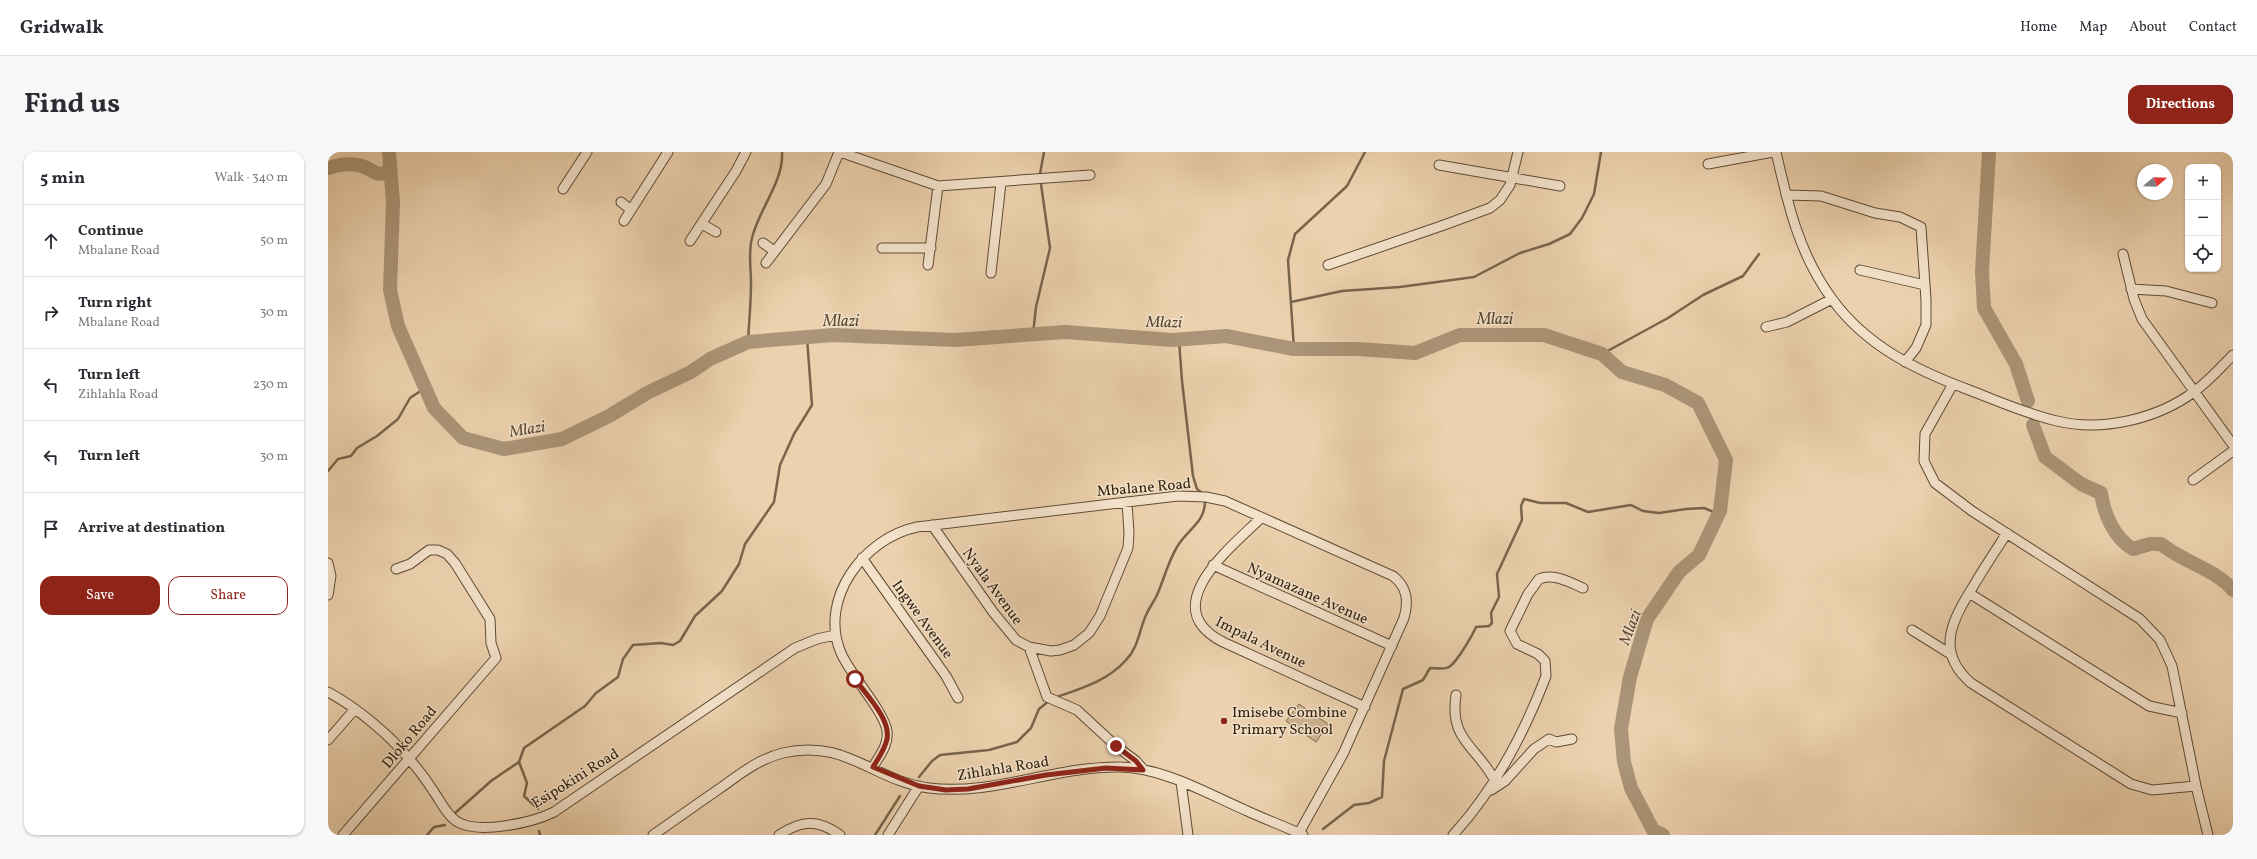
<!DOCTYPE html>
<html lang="en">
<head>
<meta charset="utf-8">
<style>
	:root { --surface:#fff; --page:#f7f7f7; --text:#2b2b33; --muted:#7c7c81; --line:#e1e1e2; --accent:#8f2418 }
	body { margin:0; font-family:Vollkorn,serif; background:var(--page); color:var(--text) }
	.controls { position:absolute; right:12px; top:12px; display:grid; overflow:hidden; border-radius:8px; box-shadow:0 1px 3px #0004 }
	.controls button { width:36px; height:36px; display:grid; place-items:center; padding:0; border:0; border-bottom:1px solid var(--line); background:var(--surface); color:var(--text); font:20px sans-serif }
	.compass { position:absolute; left:1809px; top:12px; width:36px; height:36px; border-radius:50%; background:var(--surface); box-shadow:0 1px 3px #0004; rotate:71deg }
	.stop { position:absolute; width:12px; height:12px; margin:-9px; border:3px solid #8f2418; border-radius:50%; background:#fff }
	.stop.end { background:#8f2418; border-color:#fff; box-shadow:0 1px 4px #0008 }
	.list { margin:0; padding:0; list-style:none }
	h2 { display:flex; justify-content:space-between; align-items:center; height:52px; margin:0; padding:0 16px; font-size:17px }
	h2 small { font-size:13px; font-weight:400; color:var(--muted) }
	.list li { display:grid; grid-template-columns:26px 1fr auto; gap:12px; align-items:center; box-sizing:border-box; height:72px; padding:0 16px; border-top:1px solid var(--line) }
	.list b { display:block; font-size:15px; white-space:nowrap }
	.list p { margin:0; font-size:13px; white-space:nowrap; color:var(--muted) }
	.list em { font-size:13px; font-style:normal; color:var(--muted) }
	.actions { display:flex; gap:8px; padding:12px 16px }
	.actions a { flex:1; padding:9px 0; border:1px solid var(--accent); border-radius:12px; text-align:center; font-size:14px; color:var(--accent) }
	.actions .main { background:var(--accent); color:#fff }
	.icon { flex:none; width:22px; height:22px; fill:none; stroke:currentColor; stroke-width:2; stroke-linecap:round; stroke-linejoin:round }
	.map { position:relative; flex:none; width:1905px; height:683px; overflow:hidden; border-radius:12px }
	header { display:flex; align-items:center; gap:24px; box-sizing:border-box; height:56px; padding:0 20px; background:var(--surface); border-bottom:1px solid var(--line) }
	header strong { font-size:19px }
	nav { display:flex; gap:22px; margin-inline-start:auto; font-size:14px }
	.intro { display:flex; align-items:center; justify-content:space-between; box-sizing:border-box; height:96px; padding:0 24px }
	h1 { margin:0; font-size:28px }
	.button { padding:10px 18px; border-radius:12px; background:var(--accent); color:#fff; font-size:14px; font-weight:700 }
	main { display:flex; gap:24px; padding:0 24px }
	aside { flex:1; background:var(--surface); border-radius:12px; box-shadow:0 1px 3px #0004 }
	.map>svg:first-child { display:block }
</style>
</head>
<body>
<header>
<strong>Gridwalk</strong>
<nav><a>Home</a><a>Map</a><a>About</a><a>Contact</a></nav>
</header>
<div class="intro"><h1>Find us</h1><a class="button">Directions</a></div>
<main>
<aside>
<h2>5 min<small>Walk · 340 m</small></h2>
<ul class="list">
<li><svg class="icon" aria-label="ahead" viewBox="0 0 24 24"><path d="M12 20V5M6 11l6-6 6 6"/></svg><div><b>Continue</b><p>Mbalane Road</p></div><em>50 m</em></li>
<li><svg class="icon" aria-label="right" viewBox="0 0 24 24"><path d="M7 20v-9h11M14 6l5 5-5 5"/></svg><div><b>Turn right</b><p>Mbalane Road</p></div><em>30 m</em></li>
<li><svg class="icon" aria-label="left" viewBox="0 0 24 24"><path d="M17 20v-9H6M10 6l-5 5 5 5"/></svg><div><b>Turn left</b><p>Zihlahla Road</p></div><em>230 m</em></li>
<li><svg class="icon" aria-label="left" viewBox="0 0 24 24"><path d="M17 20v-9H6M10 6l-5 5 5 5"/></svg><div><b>Turn left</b></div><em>30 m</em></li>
<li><svg class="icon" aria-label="arrive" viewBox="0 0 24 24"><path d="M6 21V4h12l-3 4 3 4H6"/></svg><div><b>Arrive at destination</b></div></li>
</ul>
<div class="actions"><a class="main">Save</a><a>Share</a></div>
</aside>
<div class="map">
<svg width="1905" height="683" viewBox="0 0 1905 683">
	<rect width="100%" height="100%" fill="#ecd1ae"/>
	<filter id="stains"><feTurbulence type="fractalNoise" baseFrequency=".005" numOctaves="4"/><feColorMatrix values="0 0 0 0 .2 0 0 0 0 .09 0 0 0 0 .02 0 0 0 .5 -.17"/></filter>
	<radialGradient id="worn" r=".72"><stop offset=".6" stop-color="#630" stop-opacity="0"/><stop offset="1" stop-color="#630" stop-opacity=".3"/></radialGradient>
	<path fill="#ccb392" stroke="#7d694e" d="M 971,552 L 1000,572 L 988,590 L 958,569 Z"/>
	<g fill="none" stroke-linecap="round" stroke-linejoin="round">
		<path stroke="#79654c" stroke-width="2.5" d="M 712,22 L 716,0
			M 963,150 L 1014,139 L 1072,135 L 1146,125 L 1192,101 L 1221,92 L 1242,82 L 1254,66 L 1266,42 L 1273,0
			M 705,182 L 708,155 L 722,96 L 713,32
			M 851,188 L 854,229 L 865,324 L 869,337 L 874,341
			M 420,190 C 421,170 423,151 423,131 C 423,116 420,101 424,86 C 431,57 456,29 454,0
			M 966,197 L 960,108 L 967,82 L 1019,34 L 1037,0
			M 1274,202 L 1340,166 L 1375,143 L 1415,124 L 1431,102
			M 0,319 L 10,307 L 23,304 L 29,296 L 49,284 L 70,267 L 82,246 L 97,236
			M 726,546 C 751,537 780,529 798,508 C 811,495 811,477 819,461 C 822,455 826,449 829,443 C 836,427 840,410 849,395 C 859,377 878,371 877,347
			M 591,625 L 604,609 L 612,603 L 661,598 L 689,590 L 703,576 L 711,557 L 722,548
			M 210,657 L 196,644 L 199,631 L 191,610 L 196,596 L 257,554 L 268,541 L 290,525 L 295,507 L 305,493 L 333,491 L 345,493 L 352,489 L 367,464 L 394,439 L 411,412 L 417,392 L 446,350 L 452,313 L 466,282 L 484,253 L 479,186
			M 126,662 L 163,629 L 191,610
			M 995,677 L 1026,653 L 1041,651 L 1054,645 L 1056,609 L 1075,537 L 1095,528 L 1102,516 C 1108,516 1116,518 1121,515 C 1129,510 1144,484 1148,475 L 1161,474 L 1164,471 L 1163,461 L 1171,445 L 1169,422 L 1194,368 L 1193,354 L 1196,347 L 1212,351 L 1238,351 L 1260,360 L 1303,353 L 1315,359 L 1331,361 L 1358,357 L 1376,356 L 1391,362
			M 211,679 L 212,683
			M 99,683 L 106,675 L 117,673
			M 547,683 L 572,644"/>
		<path stroke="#ab9477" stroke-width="14" d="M 61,0 L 65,51 L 62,138 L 70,174 L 106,256 L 135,286 L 176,297 L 234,287 L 281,264 L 319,241 L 363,220 L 382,207 L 420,190 L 505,183 L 628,188 L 737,180 L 844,188 L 898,184 L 966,197 L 1030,197 L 1087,201 L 1132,183 L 1216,183 L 1274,202 L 1294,220 L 1337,233 L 1370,251 L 1398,308 L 1392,359 L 1371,403 L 1351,420 L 1319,467 L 1302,525 L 1293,577 L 1296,610 L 1303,636 L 1325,678 L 1335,683
			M 1661,0 L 1654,120 L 1656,156 L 1688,212 L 1700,249
			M 0,16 C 10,13 24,11 34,14 C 47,18 47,27 62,18
			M 1705,273 L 1717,305 L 1753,332 L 1773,341 C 1776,362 1786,386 1805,397 L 1822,392 L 1833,392 C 1855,410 1887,417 1905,438"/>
		<defs>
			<path id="minor" d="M 512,0 L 610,34 L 762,23
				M 1448,0 C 1460,53 1471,102 1504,147 C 1538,194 1588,218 1641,238 C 1670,249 1699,262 1729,269 C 1774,280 1830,267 1867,239 C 1881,229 1893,215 1905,203
				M 1380,12 L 1445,0
				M 1111,13 L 1232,34
				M 235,37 L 259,0
				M 1458,43 L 1493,44 L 1547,61 L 1572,65 L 1593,75 L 1598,148 L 1598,173 L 1588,196 L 1577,210
				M 293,50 L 303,58
				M 296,69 L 340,0
				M 374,72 L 388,80
				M 362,89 L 408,19 L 418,0
				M 435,91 L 446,99
				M 554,96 L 603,96
				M 1795,102 L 1806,147 L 1814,167 L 1905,293
				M 438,111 L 498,32 L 511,0
				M 600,113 L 610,34
				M 1000,113 L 1116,73 L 1162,56 L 1172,48 L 1182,33 L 1190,0
				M 1532,118 L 1597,133
				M 663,121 L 673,31
				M 1803,137 L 1838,139 L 1884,151
				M 1438,175 L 1459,170 L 1504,147
				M 1625,232 L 1597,282 L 1596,309 L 1607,331 L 1644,359 L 1812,467 L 1832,488 L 1844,514 L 1868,634 L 1880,683
				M 1865,328 L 1905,299
				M 933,366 C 902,396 827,455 895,490 L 1037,555
				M 604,373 L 665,460 L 688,488 L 701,495 L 723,499 L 732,498 L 746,493 L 761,481 L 772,464 L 800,396 L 801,381 L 799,350
				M 1679,381 C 1668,398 1656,416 1646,433 C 1625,467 1606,499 1643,531 L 1803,632 L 1824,638 L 1868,634
				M 534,406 L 618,524 L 630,546
				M 885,413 L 1064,494
				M 1641,441 L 1821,554 L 1854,561
				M 0,443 L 3,424 L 0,411
				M 1584,478 L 1624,503
				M 701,495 L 719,545 L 749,558 L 788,594 L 808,609 L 815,617
				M 0,540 C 28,555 62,583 82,608 C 91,618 99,629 106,640 C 113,650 118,662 128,669 C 149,683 204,671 226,660 L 467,496 L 489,487 L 507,483
				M 1128,543 C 1121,589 1149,594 1167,629
				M 0,588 L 27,557
				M 545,615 C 551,604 561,593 559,579 C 556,559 523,524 513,501 C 490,447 536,386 589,375 L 850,344 L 878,345 L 897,349 L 1065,424 C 1079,435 1081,449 1076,466 L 1015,602 L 971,681
				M 853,630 L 860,683
				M 1163,638 L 1177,629 L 1206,597 L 1221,587 L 1228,590 L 1244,587
				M 15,683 L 168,506 L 163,491 L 162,467 L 127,411 L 119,402 L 110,398 L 101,398 L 82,412 L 68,417
				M 325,683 C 347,668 369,652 391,637 C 411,623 430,607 455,601 C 517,586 546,629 601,636 C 664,644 728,614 792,615 C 836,616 878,641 917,658 C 936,667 956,674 975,683
				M 451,683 C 474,668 489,667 512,683
				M 560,683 L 591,634
				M 1125,683 C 1167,637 1196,582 1218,524 L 1217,509 L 1210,502 L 1189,492 L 1182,479 L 1200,442 L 1211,427 C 1225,421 1241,430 1255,436"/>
		</defs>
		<use href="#minor" stroke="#5e4c34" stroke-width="11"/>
		<use href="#minor" stroke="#f3e1ca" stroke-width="9"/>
	</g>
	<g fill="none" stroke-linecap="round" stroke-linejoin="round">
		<path stroke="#8f2418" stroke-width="5" d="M 527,527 C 538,543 563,567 559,587 C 557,597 550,607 545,615 L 591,634 L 618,638 L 640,637 L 718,623 L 778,616 L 815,618 L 808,609 L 788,594"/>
	</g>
	<circle fill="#8f2418" stroke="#f3e1ca" stroke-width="1.5" cx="896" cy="569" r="4"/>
	<g text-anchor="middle" stroke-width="3" stroke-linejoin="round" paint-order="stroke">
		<g font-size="15" fill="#2e1f0b" stroke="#f3e1ca">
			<text transform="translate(816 335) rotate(-5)" y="5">Mbalane Road</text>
			<text transform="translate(665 434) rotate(54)" y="5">Nyala Avenue</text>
			<text transform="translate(980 441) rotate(24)" y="5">Nyamazane Avenue</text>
			<text transform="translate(595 467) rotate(54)" y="5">Ingwe Avenue</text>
			<text transform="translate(933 490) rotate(26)" y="5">Impala Avenue</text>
			<text transform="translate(81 585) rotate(-50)" y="5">Dloko Road</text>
			<text transform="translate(675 616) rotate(-9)" y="5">Zihlahla Road</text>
			<text transform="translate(247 626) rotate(-32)" y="5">Esipokini Road</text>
		</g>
		<g font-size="15" fill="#2e1f0b" stroke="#f3e1ca" text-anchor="start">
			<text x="904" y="565">Imisebe Combine<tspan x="904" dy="17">Primary School</tspan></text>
		</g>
		<g font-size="16" font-style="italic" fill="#5a4831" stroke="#f3e1ca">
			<text x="1167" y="172">Mlazi</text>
			<text x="513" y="174">Mlazi</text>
			<text transform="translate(836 169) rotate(1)" y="6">Mlazi</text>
			<text transform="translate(199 276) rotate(-9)" y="6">Mlazi</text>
			<text transform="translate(1301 475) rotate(-69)" y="6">Mlazi</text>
		</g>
	</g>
	<rect width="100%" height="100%" filter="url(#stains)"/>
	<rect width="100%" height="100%" fill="url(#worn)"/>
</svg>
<div class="controls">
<button>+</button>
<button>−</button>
<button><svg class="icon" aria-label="locate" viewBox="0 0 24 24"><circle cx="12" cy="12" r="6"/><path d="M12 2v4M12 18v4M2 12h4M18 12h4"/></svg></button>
</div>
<svg class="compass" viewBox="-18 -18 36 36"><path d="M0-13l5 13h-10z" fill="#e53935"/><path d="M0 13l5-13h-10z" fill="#7c7c81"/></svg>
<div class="stop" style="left:527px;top:527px"></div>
<div class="stop end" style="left:788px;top:594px"></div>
</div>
</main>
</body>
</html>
